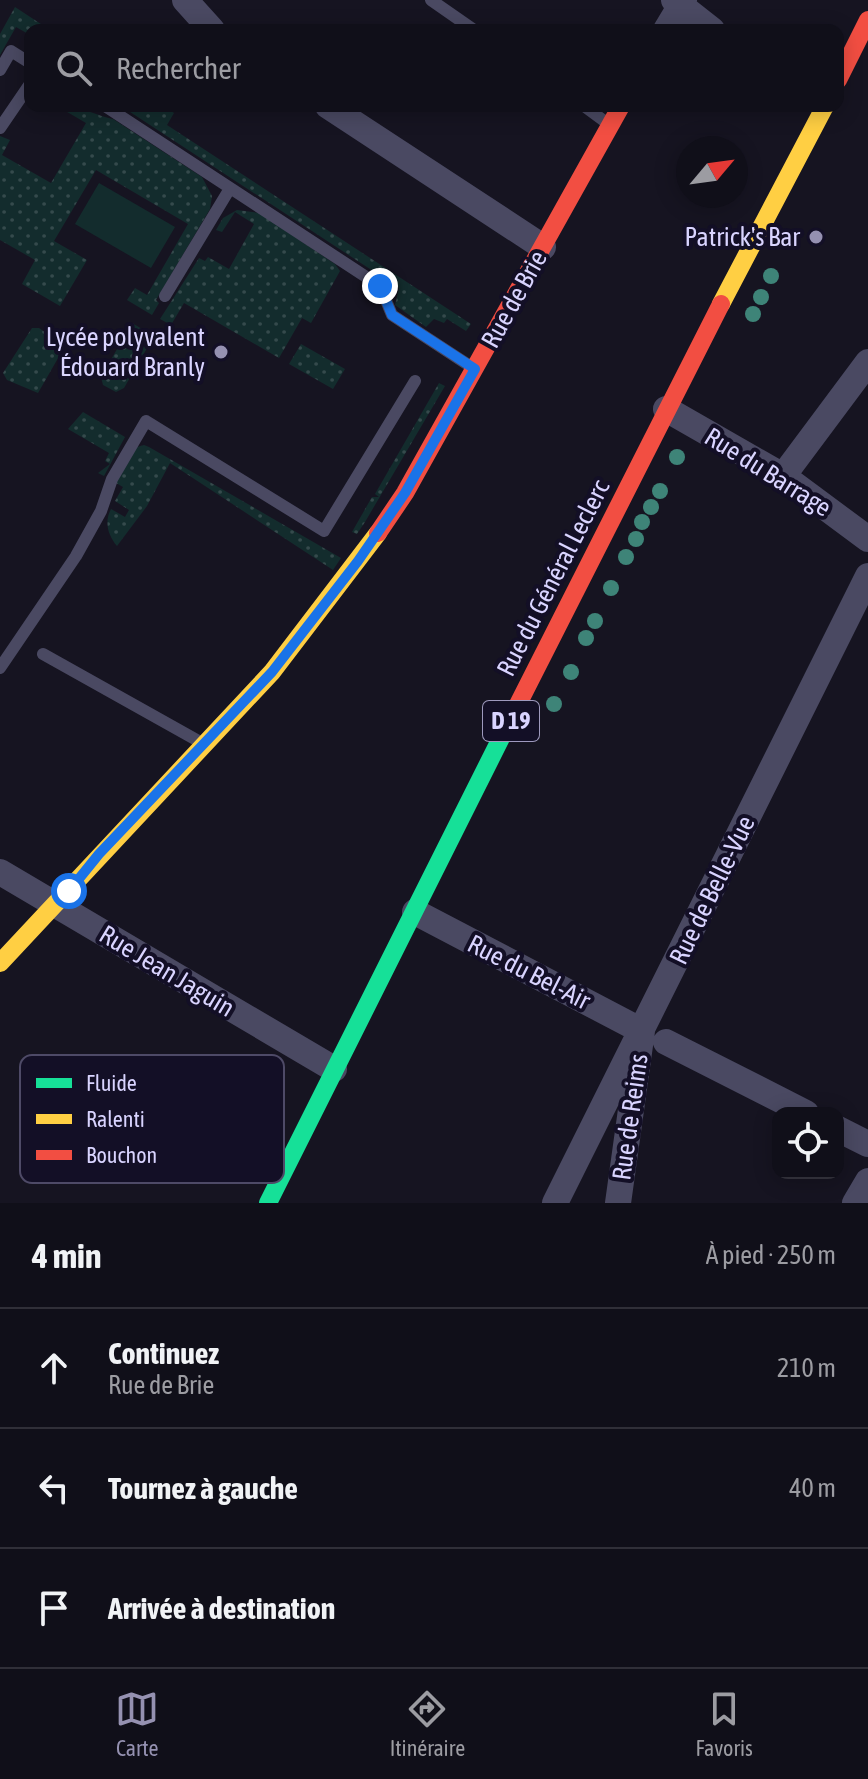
<!DOCTYPE html>
<html lang="fr">
<head>
<meta charset="utf-8">
<style>
	:root { --surface:#100f19; --page:#1e1d26; --text:#f1f3f6; --muted:#9c9ca2; --line:#302f38; --accent:#9591b1 }
	body { margin:0; font-family:"Asap Condensed",sans-serif; background:var(--page); color:var(--text) }
	.controls { position:absolute; right:24px; bottom:24px; display:grid; overflow:hidden; border-radius:16px; box-shadow:0 4px 20px #0003 }
	.controls button { width:72px; height:72px; display:grid; place-items:center; padding:0; border:0; border-bottom:2px solid var(--line); background:var(--surface); color:var(--text); font:40px sans-serif }
	.compass { position:absolute; left:676px; top:136px; width:72px; height:72px; border-radius:50%; background:var(--surface); box-shadow:0 4px 20px #0003; rotate:61deg }
	.stop { position:absolute; width:24px; height:24px; margin:-18px; border:6px solid #1a73e8; border-radius:50%; background:#fff }
	.stop.end { background:#1a73e8; border-color:#fff; box-shadow:0 2px 8px #0008 }
	.list { margin:0; padding:0; list-style:none }
	h2 { display:flex; justify-content:space-between; align-items:center; height:104px; margin:0; padding:0 32px; font-size:34px }
	h2 small { font-size:26px; font-weight:400; color:var(--muted) }
	.list li { display:grid; grid-template-columns:52px 1fr auto; gap:24px; align-items:center; box-sizing:border-box; height:120px; padding:0 32px; border-top:2px solid var(--line) }
	.list b { display:block; font-size:30px; white-space:nowrap }
	.list p { margin:0; font-size:26px; white-space:nowrap; color:var(--muted) }
	.list em { font-size:26px; font-style:normal; color:var(--muted) }
	.icon { flex:none; width:44px; height:44px; fill:none; stroke:currentColor; stroke-width:2; stroke-linecap:round; stroke-linejoin:round }
	.map { position:relative; flex:none; width:868px; height:1203px; overflow:hidden }
	.search { position:absolute; background:var(--surface); box-shadow:0 4px 20px #0003; left:24px; right:24px; top:24px; height:88px; display:flex; align-items:center; gap:20px; box-sizing:border-box; padding:0 28px; border-radius:16px; color:var(--muted); font-size:30px }
	.sheet { height:464px; background:var(--surface) }
	nav { display:flex; justify-content:space-around; align-items:center; box-sizing:border-box; height:112px; border-top:2px solid var(--line); background:var(--surface); font-size:22px; color:var(--muted) }
	nav a { display:grid; justify-items:center; gap:4px }
	nav .on { color:var(--accent) }
	.map>svg:first-child { display:block }
</style>
</head>
<body>
<div class="map">
<svg width="868" height="1203" viewBox="0 0 868 1203">
	<defs>
		<pattern id="grass-dots" width="8" height="8" patternUnits="userSpaceOnUse" patternTransform="scale(2)"><rect width="8" height="8" fill="#132c2d"/><path d="M2 2h.1M6 6h.1" fill="none" stroke="#354a4c" stroke-width="1.8" stroke-linecap="round"/></pattern>
	</defs>
	<rect width="100%" height="100%" fill="#161421"/>
	<path fill="url(#grass-dots)" d="M 15,7 L 50,30 L 30,30 L 30,35 L 16,27 L 0,55 L 0,34 Z
		M 57,106 C 85,106 90,114 113,119 L 202,177 L 212,196 L 210,209 L 156,300 L 159,303 L 152,315 L 127,300 L 135,288 L 147,295 L 188,224 L 96,170 L 54,241 L 87,260 L 60,306 L 22,284 L 35,260 L 0,240 L 0,136 L 10,140 L 2,155 L 51,183 L 86,123 Z
		M 121,106 L 164,106 L 174,113 L 167,125 L 471,324 L 466,331 L 447,319 L 444,323 L 434,319 L 426,327 L 395,305 L 399,288 Z
		M 237,210 L 259,213 L 335,264 L 340,271 L 311,323 L 302,318 L 279,358 L 184,303 L 171,325 L 160,319 L 199,258 L 205,261 L 208,257 L 229,269 L 254,224 L 235,212 L 222,232 L 216,230 L 223,218 Z
		M 132,323 L 154,336 L 124,388 L 116,392 L 103,385 L 101,377 Z
		M 32,328 L 39,328 L 65,346 L 38,393 L 7,380 L 3,373 Z
		M 301,344 L 345,369 L 333,389 L 289,364 Z
		M 439,383 L 445,386 L 365,522 L 357,534 L 352,532 L 372,497 L 379,497 L 375,494 Z
		M 83,412 L 125,437 L 104,476 L 98,473 L 110,464 L 105,461 L 109,453 L 68,429 Z
		M 144,445 L 149,447 L 341,558 L 333,570 L 170,463 L 147,506 L 117,546 C 108,535 104,522 111,509 L 125,517 L 129,510 L 115,501 L 123,487 L 116,483 L 137,447 Z"/>
	<path fill="#132c2d" d="M 99,183 L 175,227 L 151,268 L 75,224 Z"/>
	<g fill="none" stroke-linecap="round" stroke-linejoin="round">
		<path stroke="#4a4962" stroke-width="12" d="M 431,0 L 474,30
			M 0,70 L 11,51 L 30,63
			M 105,106 L 380,286 L 392,315 L 473,368
			M 584,106 L 607,123
			M 0,128 L 30,84
			M 165,296 L 229,190
			M 43,654 L 202,743
			M 0,668 L 76,556 L 101,511 L 112,479 L 146,421 L 324,531 L 415,381"/>
		<path stroke="#4a4962" stroke-width="26" d="M 185,0 L 212,30
			M 674,0 L 712,30
			M 666,30 L 684,0
			M 328,106 L 543,247
			M 666,409 L 783,476 L 868,539
			M 783,476 L 868,362
			M 0,872 L 334,1069
			M 415,912 L 642,1031 L 618,1203
			M 666,1042 L 806,1113
			M 838,1129 L 868,1144
			M 555,1203 L 868,576
			M 855,1203 L 868,1181"/>
		<path stroke="#16e098" stroke-width="18" d="M 268,1203 L 506,728"/>
		<path stroke="#ffcf43" stroke-width="18" d="M 721,304 L 825,106
			M 0,963 L 272,672 L 378,533"/>
		<path stroke="#f24e42" stroke-width="18" d="M 838,80 L 868,20
			M 378,533 L 405,493 L 621,106
			M 506,728 L 721,304"/>
	</g>
	<g fill="#3e8478">
		<circle cx="771" cy="276" r="8"/>
		<circle cx="761" cy="297" r="8"/>
		<circle cx="753" cy="314" r="8"/>
		<circle cx="677" cy="457" r="8"/>
		<circle cx="660" cy="491" r="8"/>
		<circle cx="651" cy="507" r="8"/>
		<circle cx="642" cy="522" r="8"/>
		<circle cx="636" cy="539" r="8"/>
		<circle cx="626" cy="557" r="8"/>
		<circle cx="611" cy="588" r="8"/>
		<circle cx="595" cy="621" r="8"/>
		<circle cx="586" cy="638" r="8"/>
		<circle cx="571" cy="672" r="8"/>
		<circle cx="554" cy="704" r="8"/>
	</g>
	<g fill="none" stroke-linecap="round" stroke-linejoin="round">
		<path stroke="#1a73e8" stroke-width="10" d="M 69,891 L 99,854 L 272,672 L 358,561 L 405,493 L 475,369 L 392,315 L 380,286"/>
	</g>
	<g fill="#9591b1" stroke="#130f26" stroke-width="3">
		<circle cx="816" cy="237" r="8"/>
		<circle cx="221" cy="352" r="8"/>
	</g>
	<g text-anchor="middle" stroke-width="8" stroke-linejoin="round" paint-order="stroke">
		<rect fill="#130f26" stroke="#9e99be" stroke-width="2" x="483" y="701" width="56" height="40" rx="6"/>
		<g font-size="24" font-weight="bold" fill="#d9d4ff">
			<text x="511" y="729">D 19</text>
		</g>
		<g font-size="26" fill="#d9d4ff" stroke="#130f26" text-anchor="end">
			<text x="800" y="246">Patrick's Bar</text>
			<text x="205" y="346">Lycée polyvalent<tspan x="205" dy="30">Édouard Branly</tspan></text>
		</g>
		<g font-size="26" fill="#d9d4ff" stroke="#130f26">
			<text transform="translate(514 299) rotate(-61)" y="9">Rue de Brie</text>
			<text transform="translate(768 472) rotate(32)" y="9">Rue du Barrage</text>
			<text transform="translate(553 578) rotate(-63)" y="9">Rue du Général Leclerc</text>
			<text transform="translate(712 890) rotate(-64)" y="9">Rue de Belle-Vue</text>
			<text transform="translate(167 971) rotate(31)" y="9">Rue Jean Jaguin</text>
			<text transform="translate(529 972) rotate(27)" y="9">Rue du Bel-Air</text>
			<text transform="translate(630 1117) rotate(-82)" y="9">Rue de Reims</text>
		</g>
	</g>
	<rect x="20" y="1055" width="264" height="128" rx="12" fill="#130f26" stroke="#4e4a67" stroke-width="2"/>
	<rect x="36" y="1078" width="36" height="10" fill="#16e098"/>
	<rect x="36" y="1114" width="36" height="10" fill="#ffcf43"/>
	<rect x="36" y="1150" width="36" height="10" fill="#f24e42"/>
	<g font-size="22" fill="#d9d4ff">
		<text x="86" y="1091">Fluide</text>
		<text x="86" y="1127">Ralenti</text>
		<text x="86" y="1163">Bouchon</text>
	</g>
</svg>
<div class="controls">
<button><svg class="icon" aria-label="locate" viewBox="0 0 24 24"><circle cx="12" cy="12" r="6"/><path d="M12 2v4M12 18v4M2 12h4M18 12h4"/></svg></button>
</div>
<svg class="compass" viewBox="-18 -18 36 36"><path d="M0-13l5 13h-10z" fill="#e53935"/><path d="M0 13l5-13h-10z" fill="#9c9ca2"/></svg>
<div class="stop" style="left:69px;top:891px"></div>
<div class="stop end" style="left:380px;top:286px"></div>
<div class="search"><svg class="icon" aria-label="search" viewBox="0 0 24 24"><circle cx="10" cy="10" r="6"/><path d="M15 15l6 6"/></svg>Rechercher</div>
</div>
<section class="sheet">
<h2>4 min<small>À pied · 250 m</small></h2>
<ul class="list">
<li><svg class="icon" aria-label="ahead" viewBox="0 0 24 24"><path d="M12 20V5M6 11l6-6 6 6"/></svg><div><b>Continuez</b><p>Rue de Brie</p></div><em>210 m</em></li>
<li><svg class="icon" aria-label="left" viewBox="0 0 24 24"><path d="M17 20v-9H6M10 6l-5 5 5 5"/></svg><div><b>Tournez à gauche</b></div><em>40 m</em></li>
<li><svg class="icon" aria-label="arrive" viewBox="0 0 24 24"><path d="M6 21V4h12l-3 4 3 4H6"/></svg><div><b>Arrivée à destination</b></div></li>
</ul>
</section>
<nav>
<a class="on"><svg class="icon" aria-label="map" viewBox="0 0 24 24"><path d="M3 6l6-2 6 2 6-2v14l-6 2-6-2-6 2zM9 4v14M15 6v14"/></svg>Carte</a>
<a><svg class="icon" aria-label="directions" viewBox="0 0 24 24"><path d="M12 3l9 9-9 9-9-9zM9 14v-3h6M13 9l2 2-2 2"/></svg>Itinéraire</a>
<a><svg class="icon" aria-label="saved" viewBox="0 0 24 24"><path d="M7 4h10v16l-5-4-5 4z"/></svg>Favoris</a>
</nav>
</body>
</html>
